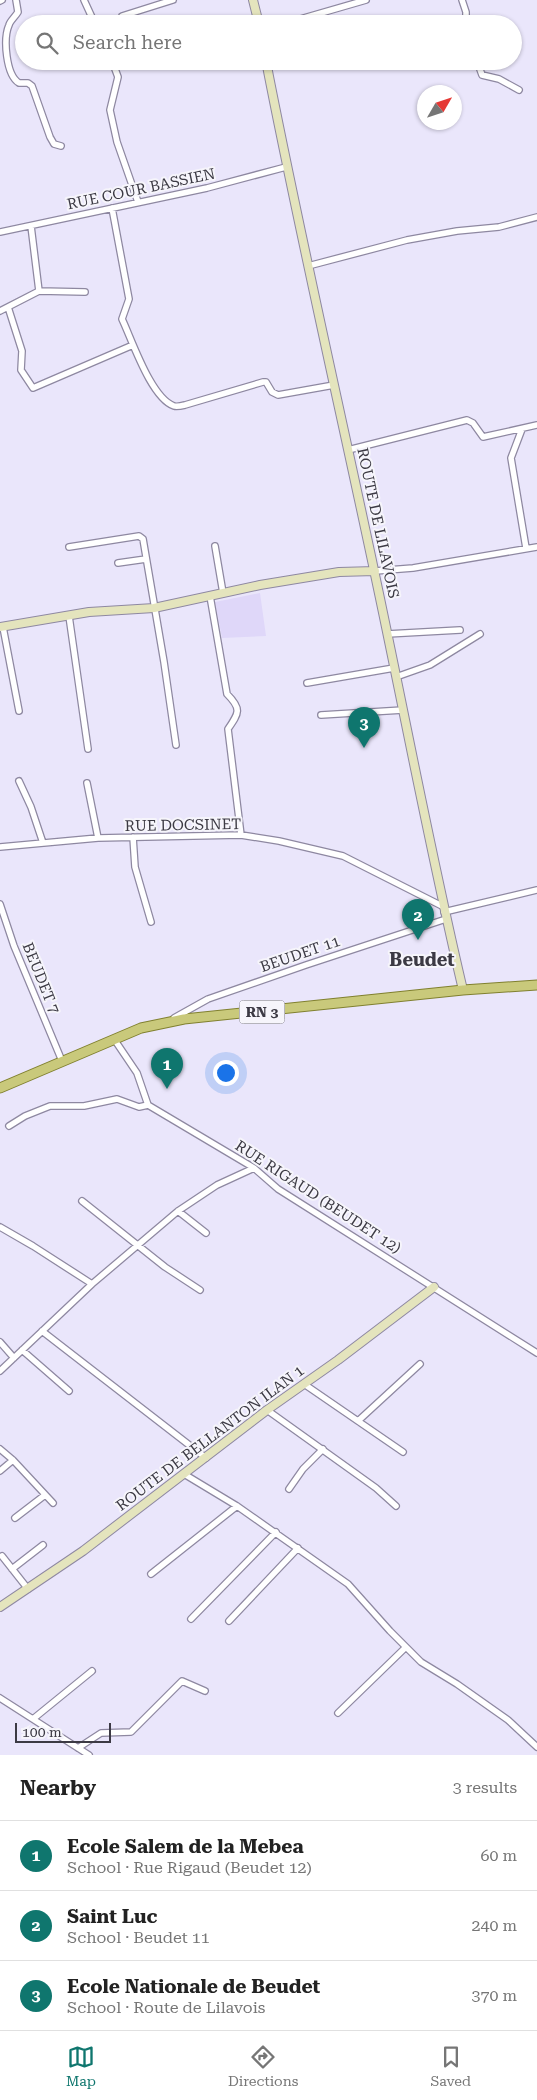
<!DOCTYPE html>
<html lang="en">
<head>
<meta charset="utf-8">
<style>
	:root { --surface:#fff; --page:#f6f6f6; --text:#222; --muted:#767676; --line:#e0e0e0; --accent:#0f766e }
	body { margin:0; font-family:"Roboto Serif",serif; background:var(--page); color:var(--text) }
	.compass { position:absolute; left:417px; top:85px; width:45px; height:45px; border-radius:50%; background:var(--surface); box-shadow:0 1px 4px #0004; rotate:51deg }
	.scale { position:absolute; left:15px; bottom:12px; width:96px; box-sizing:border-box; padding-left:5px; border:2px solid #3c3a44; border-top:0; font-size:14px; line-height:18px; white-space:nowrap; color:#3c3a44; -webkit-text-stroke:4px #f6f5fb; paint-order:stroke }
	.you { position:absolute; left:225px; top:1072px; width:18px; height:18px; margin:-12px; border:4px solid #fff; border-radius:50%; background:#1a73e8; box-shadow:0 0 0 8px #1a73e833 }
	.badge { display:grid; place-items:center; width:32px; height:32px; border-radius:50%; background:var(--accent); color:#fff; font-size:16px; font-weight:700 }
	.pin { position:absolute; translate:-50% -41px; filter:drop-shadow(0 1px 2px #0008) }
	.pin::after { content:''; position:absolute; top:26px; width:18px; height:15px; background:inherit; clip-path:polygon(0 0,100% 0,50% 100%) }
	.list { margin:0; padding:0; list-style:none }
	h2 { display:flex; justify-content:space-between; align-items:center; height:65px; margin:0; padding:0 20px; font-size:21px }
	h2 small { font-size:16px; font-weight:400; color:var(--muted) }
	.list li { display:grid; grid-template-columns:32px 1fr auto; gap:15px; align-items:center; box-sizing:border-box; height:70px; padding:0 20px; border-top:1px solid var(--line) }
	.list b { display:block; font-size:19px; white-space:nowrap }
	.list p { margin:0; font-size:16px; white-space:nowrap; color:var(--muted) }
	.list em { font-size:16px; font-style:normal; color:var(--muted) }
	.icon { flex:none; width:28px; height:28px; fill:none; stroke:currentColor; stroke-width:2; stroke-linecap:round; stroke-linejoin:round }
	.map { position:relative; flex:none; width:537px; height:1755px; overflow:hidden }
	.search { position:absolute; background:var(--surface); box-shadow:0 1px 4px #0004; left:15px; right:15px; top:15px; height:55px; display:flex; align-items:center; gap:12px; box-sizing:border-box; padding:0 18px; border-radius:28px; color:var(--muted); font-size:19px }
	.sheet { height:275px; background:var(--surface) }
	nav { display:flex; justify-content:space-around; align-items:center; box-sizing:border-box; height:70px; border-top:1px solid var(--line); background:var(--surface); font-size:14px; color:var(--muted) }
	nav a { display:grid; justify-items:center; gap:2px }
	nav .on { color:var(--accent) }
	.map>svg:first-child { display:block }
</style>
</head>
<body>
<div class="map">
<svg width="537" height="1755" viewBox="0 0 537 1755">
	<rect width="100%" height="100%" fill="#eae6fb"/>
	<path fill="#dfd7f9" d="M 260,593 L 266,636 L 222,638 L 215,602 Z"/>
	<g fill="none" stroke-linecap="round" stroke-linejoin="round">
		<defs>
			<path id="street" d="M 16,0 L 18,12 C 15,17 10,21 9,25 C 3,39 6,75 19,83 L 28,83 L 32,86 L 50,137 L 54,144 L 61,146
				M 84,0 L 95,24
				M 462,0 L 466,12 L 466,24
				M 0,1 L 2,0
				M 122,16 L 173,0
				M 283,24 L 366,0
				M 112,61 L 118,77 L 110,110 L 117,142 L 138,202
				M 477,61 L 482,75 L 499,79 L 519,90
				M 112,208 L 129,299 L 122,319 C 132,340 151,398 174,406 C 177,407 181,406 185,405 L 263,382 L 266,382 L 272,392 L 278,395 L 334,385
				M 0,232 L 207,188 L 286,167
				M 308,266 L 407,240 L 457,231 L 499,227 L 537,217
				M 39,291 L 85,292
				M 8,307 L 22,351 L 21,370 L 33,388 L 133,345
				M 0,311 L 39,291 L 31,226
				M 522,429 L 511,458 L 526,548
				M 348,450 L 467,420 L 473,423 L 483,437 L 537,425
				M 215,546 L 223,593
				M 69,547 L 139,536 L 143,539 L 164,662 L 176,745
				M 118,563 L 146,559
				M 375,571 L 413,568 L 537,547
				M 210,596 L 227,694 C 242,709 239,713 228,729 L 241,835
				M 69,616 L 88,749
				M 3,627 L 19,711
				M 387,634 L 460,630
				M 396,677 L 430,665 L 480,634
				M 307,683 L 394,668
				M 321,715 L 403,710
				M 19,781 L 31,807 L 43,843
				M 87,783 L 98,838
				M 133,837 L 135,867 L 151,922
				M 0,847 L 98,838 L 241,835 L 279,841 L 343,856 L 442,906
				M 0,904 L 14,946 L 62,1061
				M 444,912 L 537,890
				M 174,1018 L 208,999 L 306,965 L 446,919
				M 114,1039 L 137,1073 L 148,1105 L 254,1168 L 278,1189 L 537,1353
				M 9,1126 L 25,1116 L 50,1106 L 84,1106 L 117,1099 L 139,1107 L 148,1105
				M 82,1201 L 165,1267 L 200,1290
				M 178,1211 L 206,1233
				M 0,1227 L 33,1246 L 92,1284
				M 42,1331 L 206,1458
				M 0,1342 L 14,1358
				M 22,1350 L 69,1391
				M 0,1371 L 92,1284 L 178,1211 L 217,1185 L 254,1168
				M 304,1384 L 403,1452
				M 267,1410 L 376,1488 L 396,1506
				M 358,1421 L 420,1364
				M 0,1449 L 13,1460 L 53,1503
				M 0,1471 L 13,1460
				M 184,1474 L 237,1506 L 348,1584 L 390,1631 L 421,1662 L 457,1684 L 508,1720 L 537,1747
				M 289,1489 L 303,1469 L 323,1449
				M 15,1518 L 45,1495
				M 2,1556 L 28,1589
				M 12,1569 L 43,1545
				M 151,1574 L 237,1506
				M 191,1619 L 276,1532
				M 229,1621 L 298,1548
				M 0,1698 L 89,1755
				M 338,1713 L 406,1647
				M 33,1719 L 92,1671
				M 78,1748 L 101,1733 L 131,1732 L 182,1681 L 205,1691"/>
			<path id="secondary" d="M 253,0 L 259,24
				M 266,61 C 299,231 338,400 374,570 C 404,710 430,851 463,990
				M 0,627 L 89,612 L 154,608 L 260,585 L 339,572 L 375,571
				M 0,1607 L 83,1551 L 267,1410 L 338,1360 L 434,1287"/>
			<path id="primary" d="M 0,1088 L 141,1028 L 184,1019 L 463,990 L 537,985"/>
		</defs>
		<use href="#street" stroke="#8e88a1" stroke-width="8"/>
		<use href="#secondary" stroke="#8e88a1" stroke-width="10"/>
		<use href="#primary" stroke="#80802f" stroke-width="11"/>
		<use href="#street" stroke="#fff" stroke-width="5.5"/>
		<use href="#secondary" stroke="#e4e4bd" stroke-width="8"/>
		<use href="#primary" stroke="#c9c97b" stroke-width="9"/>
	</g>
	<g text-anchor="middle" stroke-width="4" stroke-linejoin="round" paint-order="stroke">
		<rect fill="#f6f5fb" stroke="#74727b" stroke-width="1" x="239.5" y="1000.5" width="45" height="23" rx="4"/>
		<g font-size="14" font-weight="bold" fill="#3c3a44">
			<text x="262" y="1017">RN 3</text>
		</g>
		<g font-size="15" fill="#3c3a44" stroke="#f6f5fb">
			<text transform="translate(141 189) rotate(-12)" y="5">RUE COUR BASSIEN</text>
			<text transform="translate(378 523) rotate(78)" y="5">ROUTE DE LILAVOIS</text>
			<text transform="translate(183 825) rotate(-1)" y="5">RUE DOCSINET</text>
			<text transform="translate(300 954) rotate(-19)" y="5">BEUDET 11</text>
			<text transform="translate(41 978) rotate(68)" y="5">BEUDET 7</text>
			<text transform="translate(318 1197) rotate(33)" y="5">RUE RIGAUD (BEUDET 12)</text>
			<text transform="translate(210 1438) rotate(-37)" y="5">ROUTE DE BELLANTON ILAN 1</text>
		</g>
		<g font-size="18" font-weight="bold" fill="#3c3a44" stroke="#f6f5fb">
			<text x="422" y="966">Beudet</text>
		</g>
	</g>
</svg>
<svg class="compass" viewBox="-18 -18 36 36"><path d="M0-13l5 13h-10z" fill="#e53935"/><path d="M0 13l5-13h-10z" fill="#767676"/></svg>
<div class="scale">100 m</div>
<div class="you"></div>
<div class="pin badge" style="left:167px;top:1089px">1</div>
<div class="pin badge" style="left:418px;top:940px">2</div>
<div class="pin badge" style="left:364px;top:748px">3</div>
<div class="search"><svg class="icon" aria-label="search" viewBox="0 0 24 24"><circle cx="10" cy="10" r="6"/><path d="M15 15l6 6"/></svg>Search here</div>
</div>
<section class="sheet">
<h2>Nearby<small>3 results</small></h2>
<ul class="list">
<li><span class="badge">1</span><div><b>Ecole Salem de la Mebea</b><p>School · Rue Rigaud (Beudet 12)</p></div><em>60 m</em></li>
<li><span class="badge">2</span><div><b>Saint Luc</b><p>School · Beudet 11</p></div><em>240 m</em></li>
<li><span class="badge">3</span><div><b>Ecole Nationale de Beudet</b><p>School · Route de Lilavois</p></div><em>370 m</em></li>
</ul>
</section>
<nav>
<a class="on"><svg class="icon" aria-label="map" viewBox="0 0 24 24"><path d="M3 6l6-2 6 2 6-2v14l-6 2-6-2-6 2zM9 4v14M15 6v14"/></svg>Map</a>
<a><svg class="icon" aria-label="directions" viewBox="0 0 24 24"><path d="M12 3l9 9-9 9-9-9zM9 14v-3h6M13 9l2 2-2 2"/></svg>Directions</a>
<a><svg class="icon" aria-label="saved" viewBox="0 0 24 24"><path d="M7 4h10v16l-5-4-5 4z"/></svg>Saved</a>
</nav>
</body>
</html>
